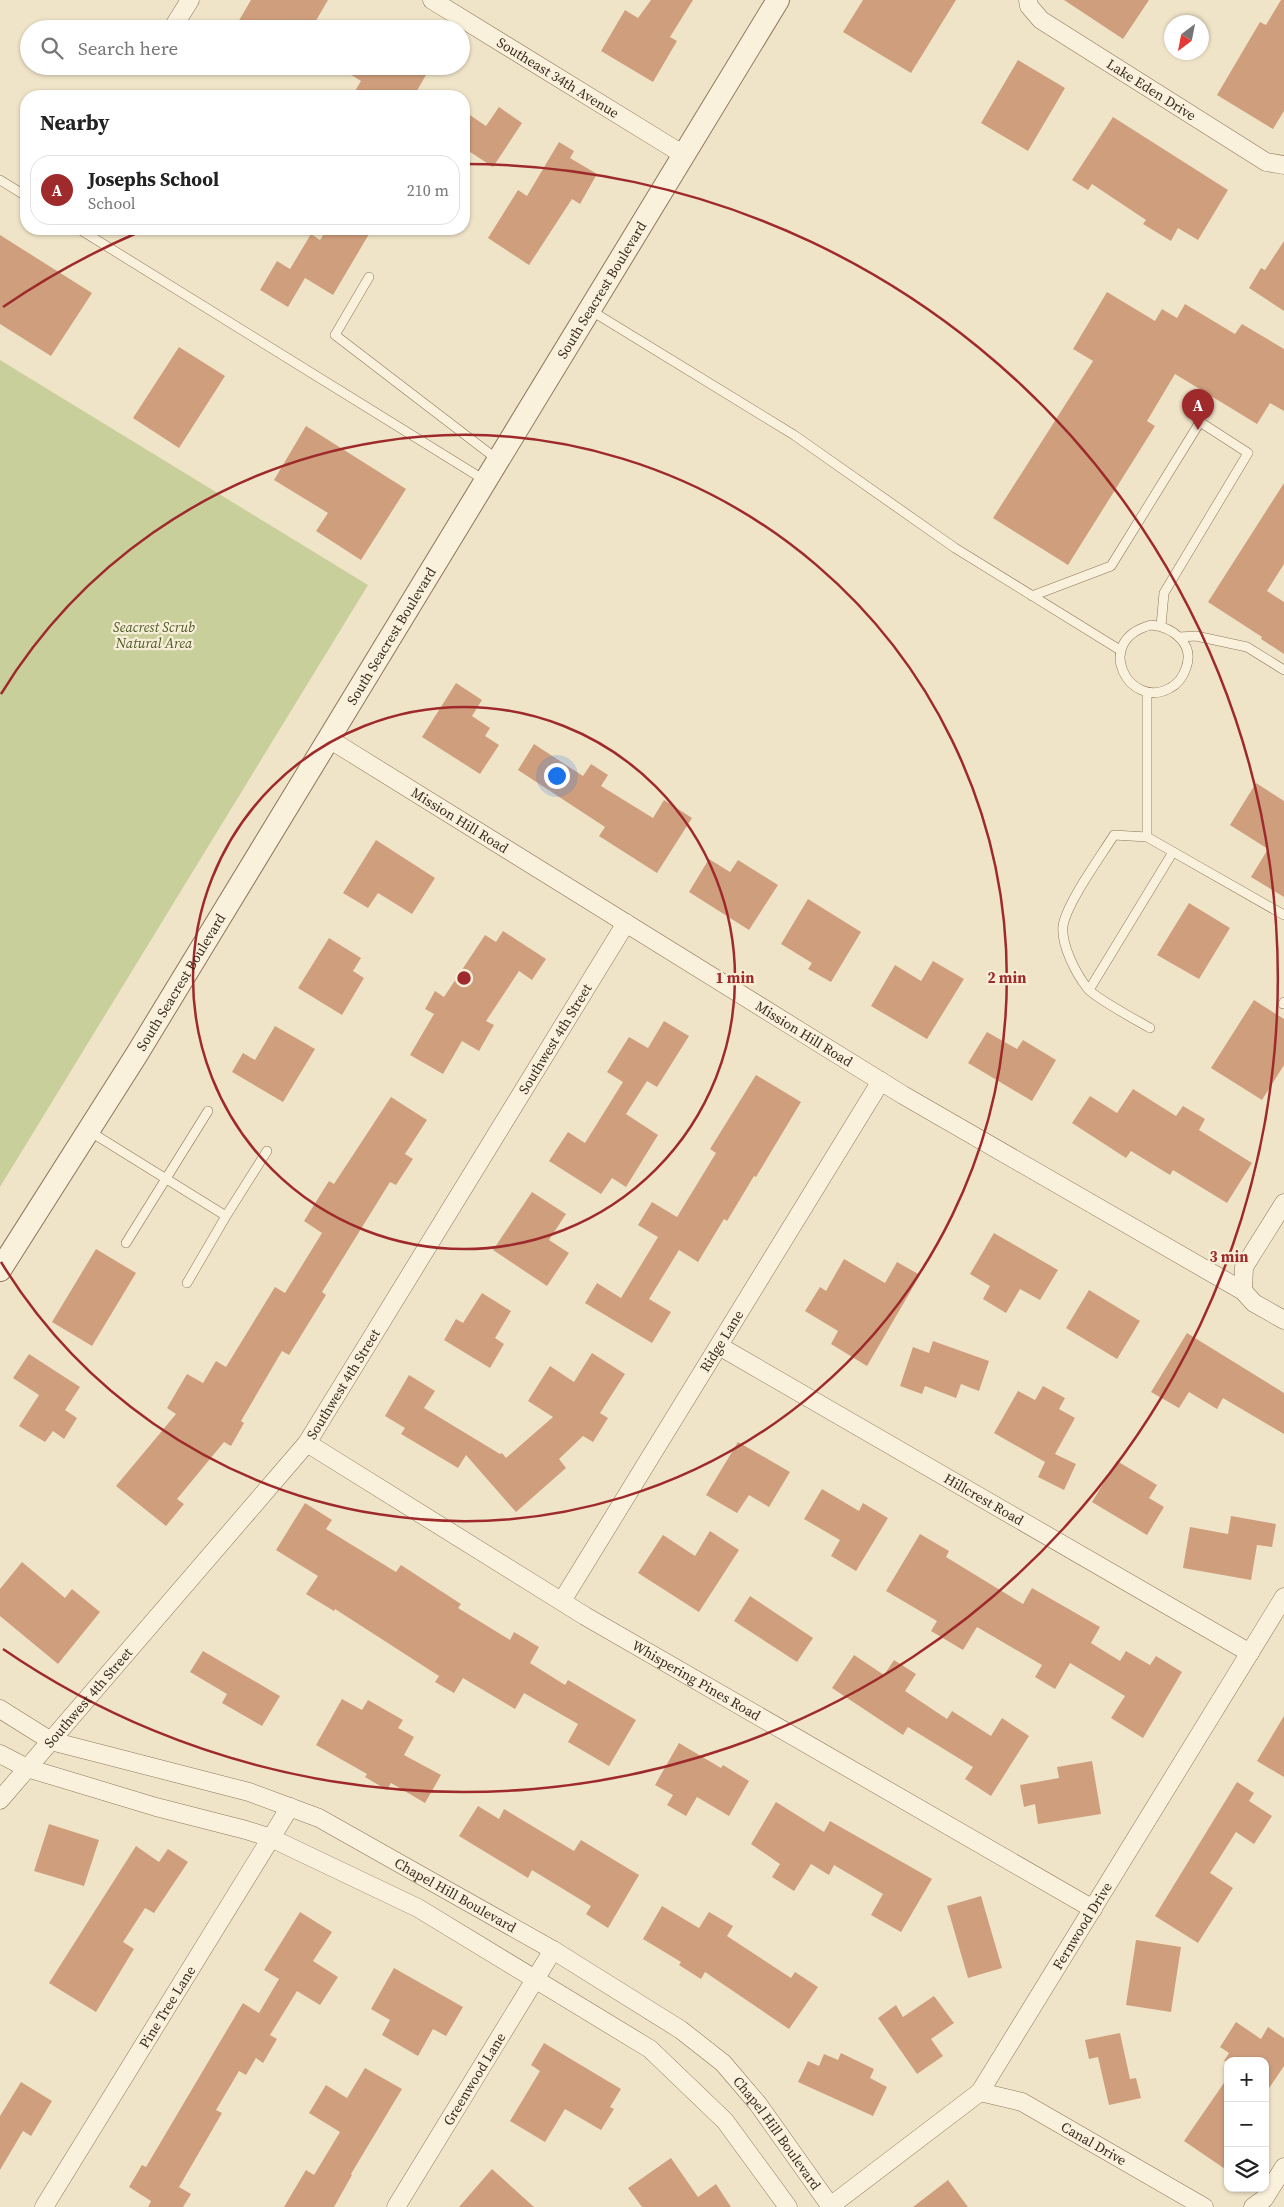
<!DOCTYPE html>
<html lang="en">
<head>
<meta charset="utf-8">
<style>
	:root { --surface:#fff; --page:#f2f2f2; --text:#222; --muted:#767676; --line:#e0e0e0; --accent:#9e2a2b }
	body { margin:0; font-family:"Source Serif 4",serif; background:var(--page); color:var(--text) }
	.controls { position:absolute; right:15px; bottom:15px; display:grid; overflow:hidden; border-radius:10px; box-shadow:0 1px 4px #0004 }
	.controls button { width:45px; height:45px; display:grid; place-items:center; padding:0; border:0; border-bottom:1px solid var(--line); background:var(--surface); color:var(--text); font:25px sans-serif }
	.compass { position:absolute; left:1164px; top:15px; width:45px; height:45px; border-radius:50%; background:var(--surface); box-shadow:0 1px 4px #0004; rotate:212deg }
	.you { position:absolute; left:556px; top:775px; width:18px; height:18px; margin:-12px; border:4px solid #fff; border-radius:50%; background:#1a73e8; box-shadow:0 0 0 8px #1a73e833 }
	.badge { display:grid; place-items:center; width:32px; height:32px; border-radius:50%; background:var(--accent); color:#fff; font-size:16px; font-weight:700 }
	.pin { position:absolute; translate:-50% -41px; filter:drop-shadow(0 1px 2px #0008) }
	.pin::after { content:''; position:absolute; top:26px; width:18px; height:15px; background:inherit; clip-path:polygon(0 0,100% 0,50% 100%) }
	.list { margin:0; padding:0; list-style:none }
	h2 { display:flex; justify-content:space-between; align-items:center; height:65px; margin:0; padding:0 20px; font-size:21px }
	h2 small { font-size:16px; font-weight:400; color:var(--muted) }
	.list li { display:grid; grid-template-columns:32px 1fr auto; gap:15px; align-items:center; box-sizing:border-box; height:70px; margin:0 10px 10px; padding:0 10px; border:1px solid var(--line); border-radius:20px }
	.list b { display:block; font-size:19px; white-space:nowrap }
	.list p { margin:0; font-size:16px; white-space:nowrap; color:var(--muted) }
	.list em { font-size:16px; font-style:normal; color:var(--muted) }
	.icon { flex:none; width:28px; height:28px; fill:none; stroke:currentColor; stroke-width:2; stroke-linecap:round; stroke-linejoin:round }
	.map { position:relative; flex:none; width:1284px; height:2207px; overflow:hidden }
	.search { position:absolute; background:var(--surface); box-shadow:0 1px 4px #0004; left:20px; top:20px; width:450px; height:55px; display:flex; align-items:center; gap:12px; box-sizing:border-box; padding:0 18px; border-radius:28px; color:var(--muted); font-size:19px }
	.panel { position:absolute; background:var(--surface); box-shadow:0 1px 4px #0004; left:20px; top:90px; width:450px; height:145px; border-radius:20px }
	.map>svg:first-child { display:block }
</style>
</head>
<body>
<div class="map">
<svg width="1284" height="2207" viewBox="0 0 1284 2207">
	<rect width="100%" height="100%" fill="#f0e4c8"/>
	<path fill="#c9cf9b" d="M 0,360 L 368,585 L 0,1187 Z"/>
	<path fill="#cf9f7d" d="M 251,0 L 328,0 L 311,29 L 234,29 Z
		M 651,0 L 693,0 L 670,37 L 677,41 L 653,82 L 601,51 L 625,10 L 638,18 Z
		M 863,0 L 956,0 L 911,73 L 843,32 Z
		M 1064,0 L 1149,0 L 1123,39 Z
		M 1281,0 L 1284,0 L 1284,111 L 1273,129 L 1217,95 L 1260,22 L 1266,25 Z
		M 1018,60 L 1065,88 L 1028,151 L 981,123 Z
		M 337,66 L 431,66 L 414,96 L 352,96 L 361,81 Z
		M 499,107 L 522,123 L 493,167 L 464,148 L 464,111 L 486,126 Z
		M 1113,117 L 1228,190 L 1198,240 L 1178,228 L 1171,241 L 1143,224 L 1146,220 L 1092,184 L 1088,190 L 1072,180 Z
		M 559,142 L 574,151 L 570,158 L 597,174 L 580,204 L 572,199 L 529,265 L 488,238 L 518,190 L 527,196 Z
		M 327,229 L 372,229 L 333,295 L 305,278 L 288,307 L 260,290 L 277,261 L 290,269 L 311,234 L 320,240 Z
		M 0,235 L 92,293 L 51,356 L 0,324 Z
		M 1284,241 L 1284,311 L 1249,288 L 1261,268 L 1265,270 Z
		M 1107,292 L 1155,321 L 1162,309 L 1177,318 L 1185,304 L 1235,334 L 1242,324 L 1284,349 L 1284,411 L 1270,403 L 1257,424 L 1175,374 L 1147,421 L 1155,426 L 1068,565 L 993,518 L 1093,361 L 1073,349 Z
		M 179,347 L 225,376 L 179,448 L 133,418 Z
		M 306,426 L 406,489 L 361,560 L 316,531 L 328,513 L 274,480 Z
		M 1284,483 L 1284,564 L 1267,591 L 1284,602 L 1284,654 L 1261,639 L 1262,637 L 1208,602 Z
		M 456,683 L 482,700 L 472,716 L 490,728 L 485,736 L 499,745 L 480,774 L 422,737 Z
		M 534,744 L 583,776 L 591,764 L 608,775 L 601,786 L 653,818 L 664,800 L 692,818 L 657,873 L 599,836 L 605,827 L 518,770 Z
		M 1256,783 L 1284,801 L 1284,897 L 1251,877 L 1268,849 L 1230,825 Z
		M 376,840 L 435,878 L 412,914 L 378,893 L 368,908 L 343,893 Z
		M 709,859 L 730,872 L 738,860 L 778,885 L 749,930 L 689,892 Z
		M 808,899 L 861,932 L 831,982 L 808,969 L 812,963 L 781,944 Z
		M 1189,903 L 1230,928 L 1199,979 L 1157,955 Z
		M 503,931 L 546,959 L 532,980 L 519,971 L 486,1021 L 494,1025 L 479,1051 L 462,1041 L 443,1074 L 410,1055 L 434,1014 L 425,1009 L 435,991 L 444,997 L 485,935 L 496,942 Z
		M 329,938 L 361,958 L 353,971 L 364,978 L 342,1015 L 298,988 Z
		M 933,961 L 964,979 L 927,1039 L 871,1006 L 895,965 L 921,981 Z
		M 1254,1000 L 1284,1019 L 1284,1065 L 1262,1100 L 1211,1068 Z
		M 664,1021 L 689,1036 L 657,1087 L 647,1081 L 626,1114 L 658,1135 L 626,1187 L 612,1178 L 601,1194 L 549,1161 L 568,1132 L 585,1143 L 623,1082 L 607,1072 L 629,1037 L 648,1048 Z
		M 275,1026 L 315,1049 L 283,1102 L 232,1072 L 243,1053 L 255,1060 Z
		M 987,1032 L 1017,1049 L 1023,1040 L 1056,1060 L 1032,1101 L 968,1063 Z
		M 756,1075 L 801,1102 L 756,1177 L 754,1176 L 727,1221 L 724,1219 L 698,1262 L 679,1250 L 649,1299 L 671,1312 L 652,1343 L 585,1303 L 597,1283 L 621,1298 L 658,1237 L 638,1225 L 652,1202 L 677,1217 L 716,1153 L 710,1149 Z
		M 1133,1089 L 1176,1116 L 1183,1106 L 1205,1119 L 1199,1130 L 1252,1163 L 1227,1203 L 1173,1170 L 1170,1175 L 1131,1151 L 1126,1158 L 1072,1123 L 1090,1096 L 1117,1113 Z
		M 391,1097 L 427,1120 L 405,1154 L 413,1159 L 396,1185 L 390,1182 L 322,1292 L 326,1295 L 289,1355 L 282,1351 L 241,1421 L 244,1423 L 231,1446 L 224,1442 L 177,1499 L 184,1504 L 166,1526 L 116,1486 L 176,1414 L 167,1408 L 187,1374 L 203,1383 L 216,1361 L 226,1367 L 275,1287 L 285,1293 L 322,1233 L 304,1221 L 329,1181 L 334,1184 Z
		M 532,1192 L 566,1214 L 549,1240 L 569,1253 L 547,1286 L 493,1250 Z
		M 994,1233 L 1058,1270 L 1040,1300 L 1020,1289 L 1006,1313 L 983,1299 L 990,1286 L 970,1274 Z
		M 96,1249 L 136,1273 L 92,1346 L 52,1322 Z
		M 844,1259 L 885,1283 L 897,1262 L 920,1275 L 867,1366 L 831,1344 L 838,1331 L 805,1311 L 820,1287 L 826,1291 Z
		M 1089,1290 L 1140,1321 L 1117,1359 L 1066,1328 Z
		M 482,1293 L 511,1311 L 495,1338 L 504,1344 L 490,1368 L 444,1340 L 456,1319 L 463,1323 Z
		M 1187,1333 L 1284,1393 L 1284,1434 L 1223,1398 L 1217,1409 L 1189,1392 L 1179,1408 L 1151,1392 Z
		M 933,1341 L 989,1361 L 979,1391 L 961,1384 L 956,1398 L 925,1386 L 922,1394 L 900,1386 L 913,1347 L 929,1353 Z
		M 592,1353 L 625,1374 L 600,1413 L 608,1418 L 593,1442 L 583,1436 L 559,1459 L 566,1468 L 516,1512 L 466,1455 L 458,1468 L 401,1434 L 405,1428 L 385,1416 L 409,1375 L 435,1391 L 424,1408 L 500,1454 L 502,1453 L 506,1458 L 553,1417 L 528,1401 L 550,1366 L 574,1382 Z
		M 29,1354 L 80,1387 L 65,1410 L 77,1418 L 64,1439 L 53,1431 L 45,1442 L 19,1426 L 39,1395 L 13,1378 Z
		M 1043,1386 L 1065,1398 L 1059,1409 L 1075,1418 L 1055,1454 L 1076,1464 L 1064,1490 L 1038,1477 L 1045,1462 L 994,1433 L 1018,1391 L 1035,1400 Z
		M 738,1442 L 790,1472 L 769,1507 L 749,1495 L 737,1513 L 706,1495 Z
		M 1117,1461 L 1157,1485 L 1149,1498 L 1164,1507 L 1147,1535 L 1092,1502 Z
		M 822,1489 L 859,1511 L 863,1503 L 888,1518 L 856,1571 L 831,1556 L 840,1540 L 804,1519 Z
		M 305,1503 L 332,1520 L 326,1529 L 396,1572 L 401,1565 L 461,1604 L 458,1608 L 510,1640 L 514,1632 L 539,1647 L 530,1663 L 565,1685 L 568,1680 L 636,1720 L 609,1766 L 568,1742 L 578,1724 L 524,1693 L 515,1709 L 463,1678 L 454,1693 L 435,1682 L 439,1676 L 335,1609 L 334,1611 L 306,1594 L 318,1576 L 276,1550 Z
		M 1231,1516 L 1276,1524 L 1272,1547 L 1257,1545 L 1251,1580 L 1183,1568 L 1190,1527 L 1228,1534 Z
		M 710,1531 L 739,1550 L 699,1612 L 638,1573 L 663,1535 L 695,1556 Z
		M 920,1534 L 949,1551 L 946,1557 L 1023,1604 L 1032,1588 L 1100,1627 L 1091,1643 L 1120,1661 L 1126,1651 L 1150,1665 L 1156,1656 L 1182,1672 L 1143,1738 L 1111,1718 L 1125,1696 L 1070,1663 L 1055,1689 L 1035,1677 L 1042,1665 L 977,1627 L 963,1650 L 931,1631 L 937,1621 L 886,1591 Z
		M 22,1562 L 65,1598 L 72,1589 L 100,1612 L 58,1664 L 0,1616 L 0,1589 Z
		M 750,1596 L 813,1638 L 797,1662 L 734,1621 Z
		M 203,1651 L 280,1696 L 262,1726 L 222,1703 L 227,1694 L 190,1672 Z
		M 854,1655 L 884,1675 L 894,1660 L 916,1674 L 905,1691 L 947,1719 L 952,1711 L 991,1736 L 1002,1718 L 1029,1736 L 991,1796 L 965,1779 L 973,1767 L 908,1727 L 903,1735 L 832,1688 Z
		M 342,1699 L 362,1710 L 368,1700 L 403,1720 L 398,1728 L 414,1737 L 404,1755 L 441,1775 L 425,1803 L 391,1783 L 387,1790 L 365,1777 L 367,1774 L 316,1745 Z
		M 1284,1716 L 1284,1777 L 1257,1761 Z
		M 679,1743 L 721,1768 L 723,1765 L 749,1781 L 729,1816 L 697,1797 L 686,1816 L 667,1805 L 673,1795 L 655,1785 Z
		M 1092,1761 L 1101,1814 L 1038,1824 L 1035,1804 L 1024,1807 L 1020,1785 L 1059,1778 L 1057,1767 Z
		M 1237,1782 L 1254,1793 L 1249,1801 L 1272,1816 L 1254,1844 L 1236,1832 L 1210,1873 L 1233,1888 L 1198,1943 L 1155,1916 Z
		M 776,1802 L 824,1832 L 830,1821 L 932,1879 L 901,1932 L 871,1915 L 883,1894 L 834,1865 L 829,1875 L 811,1864 L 794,1891 L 772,1877 L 780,1864 L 751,1844 Z
		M 478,1806 L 499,1819 L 504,1809 L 574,1851 L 581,1840 L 639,1875 L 608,1928 L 586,1914 L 591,1906 L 532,1870 L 528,1878 L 459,1836 Z
		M 49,1824 L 99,1840 L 84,1886 L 34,1871 Z
		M 136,1846 L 159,1862 L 168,1849 L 188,1862 L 154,1913 L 145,1908 L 123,1942 L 134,1949 L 96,2012 L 49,1983 Z
		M 981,1896 L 1002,1968 L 968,1978 L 947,1906 Z
		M 662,1906 L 699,1928 L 709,1912 L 733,1926 L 727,1936 L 791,1978 L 795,1972 L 818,1987 L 789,2029 L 705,1972 L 701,1979 L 679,1965 L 681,1962 L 643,1939 Z
		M 300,1912 L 332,1932 L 313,1961 L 338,1977 L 320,2005 L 297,1991 L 270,2035 L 277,2039 L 263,2063 L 256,2058 L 246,2075 L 239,2071 L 216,2110 L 222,2113 L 179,2187 L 191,2194 L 183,2207 L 148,2207 L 151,2201 L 129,2187 L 142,2165 L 146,2167 L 243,2003 L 259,2013 L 279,1979 L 264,1970 Z
		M 1136,1940 L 1181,1947 L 1171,2012 L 1126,2005 Z
		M 394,1968 L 463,2007 L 446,2036 L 433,2029 L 418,2056 L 382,2035 L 390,2020 L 371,2009 Z
		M 934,1996 L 954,2023 L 931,2039 L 943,2056 L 917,2074 L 878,2018 L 896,2005 L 903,2017 Z
		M 1236,2022 L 1261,2039 L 1268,2027 L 1284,2038 L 1284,2066 L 1265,2094 L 1265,2061 L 1224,2061 L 1229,2053 L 1220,2047 Z
		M 1120,2033 L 1130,2079 L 1136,2078 L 1141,2098 L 1109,2105 L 1098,2057 L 1089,2059 L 1085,2040 Z
		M 544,2043 L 621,2089 L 610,2107 L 614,2109 L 601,2130 L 565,2109 L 545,2142 L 510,2121 L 540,2071 L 531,2065 Z
		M 841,2053 L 874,2069 L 870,2078 L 887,2087 L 873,2116 L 798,2082 L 808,2061 L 819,2066 L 824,2054 L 838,2060 Z
		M 365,2068 L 402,2089 L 351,2174 L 352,2175 L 334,2207 L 284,2207 L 306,2170 L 314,2175 L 340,2132 L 309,2113 L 326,2085 L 347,2098 Z
		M 1228,2077 L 1228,2171 L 1184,2141 Z
		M 21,2082 L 52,2101 L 31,2136 L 23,2131 L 0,2170 L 0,2116 Z
		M 671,2158 L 698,2197 L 716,2184 L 731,2207 L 642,2207 L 628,2188 Z
		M 492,2169 L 534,2207 L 459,2207 Z
		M 948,2180 L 968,2207 L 913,2207 Z"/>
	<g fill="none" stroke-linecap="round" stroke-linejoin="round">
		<defs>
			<path id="service" d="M 0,180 L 26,196
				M 79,229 L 486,481
				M 369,277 L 335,335 L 498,460
				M 590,310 L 794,435 L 955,548 L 1120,650
				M 1032,596 L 1111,566 L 1200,422 L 1248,453 L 1164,593 L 1161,626
				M 1151,625 C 1173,627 1195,644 1186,668 C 1183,677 1178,684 1170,688 C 1130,711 1091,641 1151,625 Z
				M 1179,637 L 1196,636 L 1247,647 L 1284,670
				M 1147,692 L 1147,837 L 1284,915
				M 1147,837 L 1114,835 C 1101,856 1066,904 1063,926 C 1061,945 1076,974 1088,989 C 1097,999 1136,1020 1150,1028
				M 1089,990 L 1173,852
				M 1283,1004 L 1284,1002
				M 89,1131 L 226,1216 L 187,1283
				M 226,1216 L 267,1151
				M 126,1243 L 208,1111"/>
			<g id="minor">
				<path id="s1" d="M 432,0 L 684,155"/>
				<path id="s2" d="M 1028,0 L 1029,6 L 1041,20 L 1266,162 L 1284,165"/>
				<path d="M 172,29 L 190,0"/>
				<path id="s3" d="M 329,739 L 903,1095 L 1243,1291 L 1254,1303 L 1284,1320"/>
				<path d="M 1243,1291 L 1244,1267 L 1284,1203"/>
				<path id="s4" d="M 719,1346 L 1250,1653"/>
				<path id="s5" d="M 307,1443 L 585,1616 L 1093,1909"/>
				<path id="s6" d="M 562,1601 L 881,1081"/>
				<path id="s7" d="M 0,1709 L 51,1741 L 249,1792 L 319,1818 L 553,1950 L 681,2030 L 723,2063 L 758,2104 L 831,2207"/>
				<path d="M 0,1754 L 27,1768 L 156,1807 L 246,1830 L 271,1838 L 418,1908 L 650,2049 L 725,2121 L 788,2207"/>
				<path id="s8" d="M 0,1800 L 307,1443 L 626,923"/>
				<path id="s9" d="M 980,2092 L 1022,2102 L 1204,2207"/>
				<path id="s10" d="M 44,2207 L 290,1807"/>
				<path id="s11" d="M 396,2207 L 553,1950"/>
				<path id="s12" d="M 829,2207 L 980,2092 L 1284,1597"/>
				<path d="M 1253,2207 L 1264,2199 L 1284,2167"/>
			</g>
			<g id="tertiary">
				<path id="s13" d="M 0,1270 L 137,1054 L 778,0"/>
			</g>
		</defs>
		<use href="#service" stroke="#8d765c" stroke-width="10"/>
		<use href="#minor" stroke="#8d765c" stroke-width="19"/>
		<use href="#tertiary" stroke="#8d765c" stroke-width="24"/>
		<use href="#service" stroke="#faf1dc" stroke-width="9"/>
		<use href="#minor" stroke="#faf1dc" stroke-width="18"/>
		<use href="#tertiary" stroke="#faf1dc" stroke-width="22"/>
	</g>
	<g fill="none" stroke="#9e2a2b" stroke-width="2.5">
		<circle cx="464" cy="978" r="271"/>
		<path d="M1 694A543 543 0 1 1 1 1262"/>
		<path d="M3 307A814 814 0 0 1 139 232M464 164A814 814 0 1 1 3 1649"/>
	</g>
	<g text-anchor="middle" stroke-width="4.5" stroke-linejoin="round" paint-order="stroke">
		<g font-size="14" fill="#3d2e20" stroke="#f7eed8">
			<text dy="5" stroke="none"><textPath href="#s1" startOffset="148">Southeast 34th Avenue</textPath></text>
			<text dy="5" stroke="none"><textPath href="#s2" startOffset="155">Lake Eden Drive</textPath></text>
			<text dy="5" stroke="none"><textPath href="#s13" startOffset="1150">South Seacrest Boulevard</textPath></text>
			<text dy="5" stroke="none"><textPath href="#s13" startOffset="745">South Seacrest Boulevard</textPath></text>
			<text dy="5" stroke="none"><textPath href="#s3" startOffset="154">Mission Hill Road</textPath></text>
			<text dy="5" stroke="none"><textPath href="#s13" startOffset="340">South Seacrest Boulevard</textPath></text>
			<text dy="5" stroke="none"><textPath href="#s3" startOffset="559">Mission Hill Road</textPath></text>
			<text dy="5" stroke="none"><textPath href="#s8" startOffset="945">Southwest 4th Street</textPath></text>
			<text dy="5" stroke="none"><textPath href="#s6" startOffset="305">Ridge Lane</textPath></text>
			<text dy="5" stroke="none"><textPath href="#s8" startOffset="540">Southwest 4th Street</textPath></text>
			<text dy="5" stroke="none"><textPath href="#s4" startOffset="306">Hillcrest Road</textPath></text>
			<text dy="5" stroke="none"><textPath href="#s5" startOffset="456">Whispering Pines Road</textPath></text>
			<text dy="5" stroke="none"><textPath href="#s8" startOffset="135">Southwest 4th Street</textPath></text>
			<text dy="5" stroke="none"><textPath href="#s7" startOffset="496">Chapel Hill Boulevard</textPath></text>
			<text dy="5" stroke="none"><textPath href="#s12" startOffset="385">Fernwood Drive</textPath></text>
			<text dy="5" stroke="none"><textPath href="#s10" startOffset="235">Pine Tree Lane</textPath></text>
			<text dy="5" stroke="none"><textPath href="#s11" startOffset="150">Greenwood Lane</textPath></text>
			<text dy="5" stroke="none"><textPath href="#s7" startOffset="901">Chapel Hill Boulevard</textPath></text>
			<text dy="5" stroke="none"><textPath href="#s9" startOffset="126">Canal Drive</textPath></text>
		</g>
		<g font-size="14" font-style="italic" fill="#4d5a26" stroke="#f7eed8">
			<text x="154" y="632">Seacrest Scrub<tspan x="154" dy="16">Natural Area</tspan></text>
		</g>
	</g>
	<circle cx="464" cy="978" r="8" fill="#9e2a2b" stroke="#f7eed8" stroke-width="2.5"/>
	<g font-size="15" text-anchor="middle" font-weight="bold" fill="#9e2a2b" stroke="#f7eed8" stroke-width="4.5" stroke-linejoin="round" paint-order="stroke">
		<text x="735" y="983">1 min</text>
		<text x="1007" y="983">2 min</text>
		<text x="1229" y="1262">3 min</text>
	</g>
</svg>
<div class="controls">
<button>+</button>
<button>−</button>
<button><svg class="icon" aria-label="layers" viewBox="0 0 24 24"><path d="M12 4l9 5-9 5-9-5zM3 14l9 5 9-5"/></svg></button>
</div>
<svg class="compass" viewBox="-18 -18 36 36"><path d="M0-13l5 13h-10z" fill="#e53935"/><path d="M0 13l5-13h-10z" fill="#767676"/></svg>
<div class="you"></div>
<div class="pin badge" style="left:1198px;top:430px">A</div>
<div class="search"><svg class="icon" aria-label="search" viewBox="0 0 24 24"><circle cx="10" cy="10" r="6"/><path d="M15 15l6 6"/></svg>Search here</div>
<section class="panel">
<h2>Nearby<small></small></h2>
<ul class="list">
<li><span class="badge">A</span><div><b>Josephs School</b><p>School</p></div><em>210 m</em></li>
</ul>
</section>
</div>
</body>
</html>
